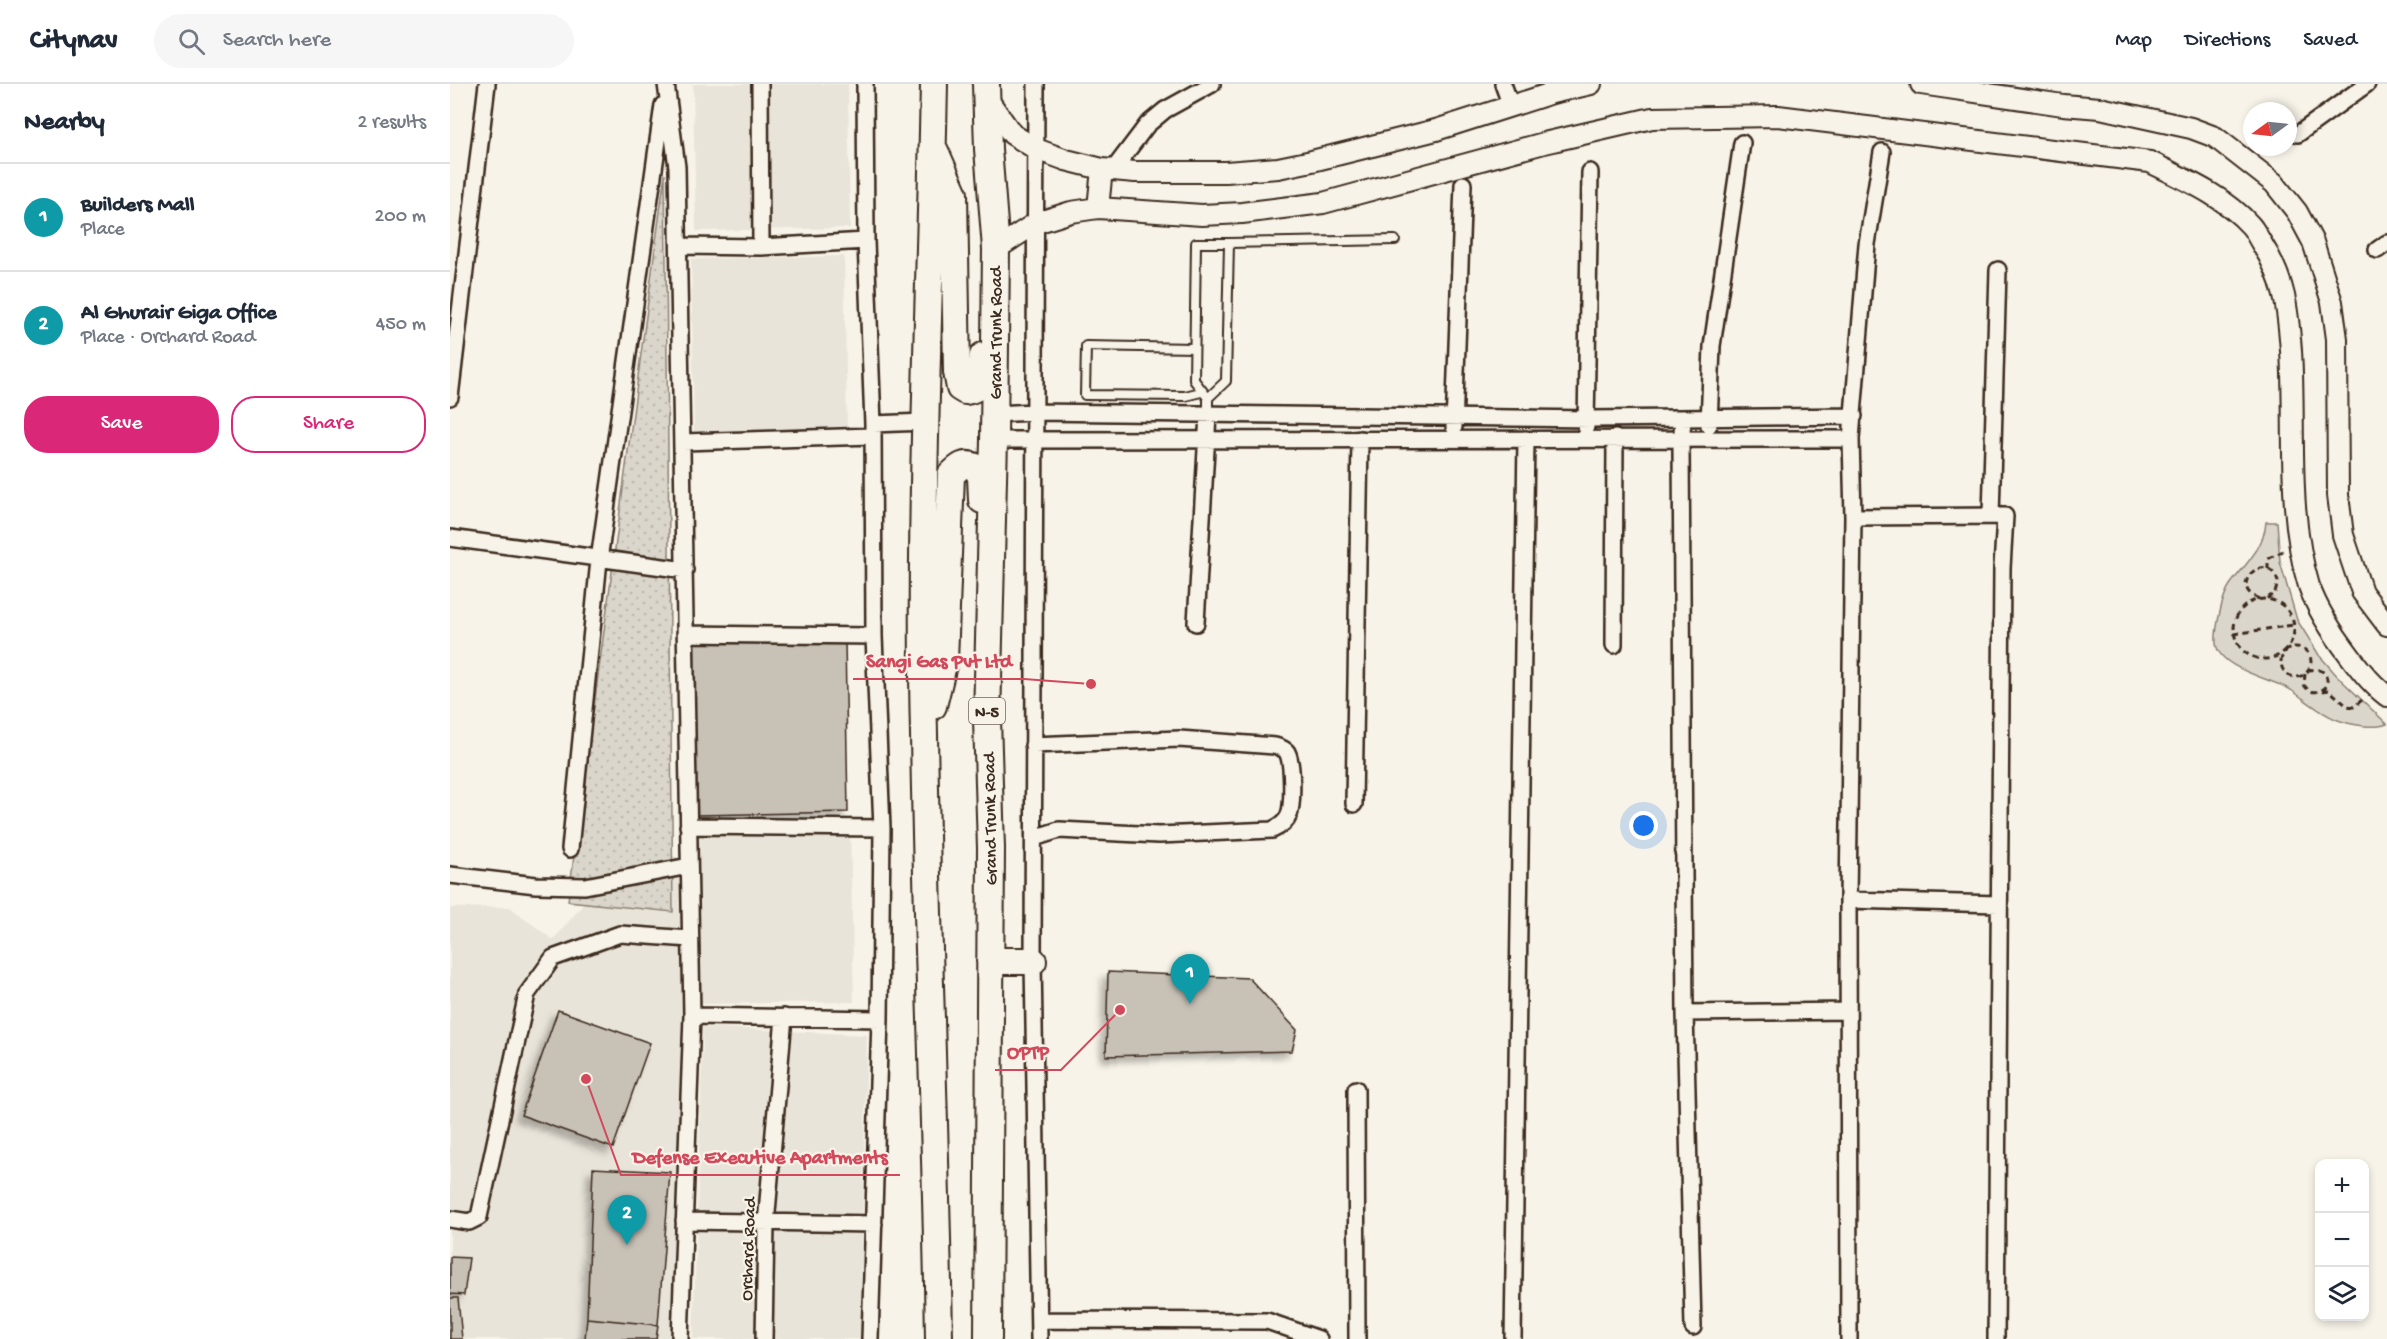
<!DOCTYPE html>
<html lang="en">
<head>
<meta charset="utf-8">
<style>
	:root { --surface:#fff; --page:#f6f6f7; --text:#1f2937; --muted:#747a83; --line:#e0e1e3; --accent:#db2777 }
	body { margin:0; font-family:"Gochi Hand",sans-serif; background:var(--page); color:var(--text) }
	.controls { position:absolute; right:18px; bottom:18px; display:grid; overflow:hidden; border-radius:12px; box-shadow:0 3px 9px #0003 }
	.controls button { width:54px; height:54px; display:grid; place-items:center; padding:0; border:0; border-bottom:2px solid var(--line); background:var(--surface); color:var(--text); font:30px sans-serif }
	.compass { position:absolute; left:1793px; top:18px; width:54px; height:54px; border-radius:50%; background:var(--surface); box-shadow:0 3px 9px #0003; rotate:255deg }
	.you { position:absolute; left:1194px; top:742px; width:21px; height:21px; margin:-15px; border:4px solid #fff; border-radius:50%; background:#1a73e8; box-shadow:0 0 0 9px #1a73e833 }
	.badge { display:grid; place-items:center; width:39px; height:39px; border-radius:50%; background:var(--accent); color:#fff; font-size:20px; font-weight:700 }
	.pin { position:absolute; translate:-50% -50px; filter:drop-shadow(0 2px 3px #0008) }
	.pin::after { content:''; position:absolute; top:32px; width:21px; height:18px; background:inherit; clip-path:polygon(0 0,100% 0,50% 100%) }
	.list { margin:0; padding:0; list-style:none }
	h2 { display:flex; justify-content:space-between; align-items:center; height:78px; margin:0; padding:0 24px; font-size:26px }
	h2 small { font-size:20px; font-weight:400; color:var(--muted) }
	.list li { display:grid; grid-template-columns:39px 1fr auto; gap:18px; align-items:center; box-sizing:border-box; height:108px; padding:0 24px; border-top:2px solid var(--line) }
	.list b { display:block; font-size:22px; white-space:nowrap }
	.list p { margin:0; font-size:20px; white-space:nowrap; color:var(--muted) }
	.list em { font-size:20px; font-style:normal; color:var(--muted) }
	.actions { display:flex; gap:12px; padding:18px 24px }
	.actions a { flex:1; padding:14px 0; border:2px solid var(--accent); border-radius:24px; text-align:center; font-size:21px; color:var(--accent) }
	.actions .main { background:var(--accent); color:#fff }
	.icon { flex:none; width:33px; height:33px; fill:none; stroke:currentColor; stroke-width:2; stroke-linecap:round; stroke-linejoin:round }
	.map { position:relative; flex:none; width:1937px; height:1255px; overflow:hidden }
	header { display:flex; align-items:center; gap:36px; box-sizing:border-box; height:84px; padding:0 30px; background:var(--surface); border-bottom:2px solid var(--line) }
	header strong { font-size:28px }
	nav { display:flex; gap:33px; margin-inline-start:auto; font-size:21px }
	.search { width:420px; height:54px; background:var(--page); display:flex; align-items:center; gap:15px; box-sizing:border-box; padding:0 21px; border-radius:33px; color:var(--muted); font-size:22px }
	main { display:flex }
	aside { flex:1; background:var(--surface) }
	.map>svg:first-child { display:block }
</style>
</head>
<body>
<header>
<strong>Citynav</strong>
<div class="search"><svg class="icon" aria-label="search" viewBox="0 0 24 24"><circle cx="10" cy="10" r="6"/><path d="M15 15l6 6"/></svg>Search here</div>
<nav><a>Map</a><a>Directions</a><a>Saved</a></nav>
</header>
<main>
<aside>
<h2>Nearby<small>2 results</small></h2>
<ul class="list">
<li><span class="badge" style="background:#0f9aa8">1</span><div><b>Builders Mall</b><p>Place</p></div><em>200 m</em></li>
<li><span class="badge" style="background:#0f9aa8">2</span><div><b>Al Ghurair Giga Office</b><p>Place · Orchard Road</p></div><em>450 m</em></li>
</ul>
<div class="actions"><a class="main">Save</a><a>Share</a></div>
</aside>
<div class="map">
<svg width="1937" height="1255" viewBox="0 0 1937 1255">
	<defs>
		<pattern id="grass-dots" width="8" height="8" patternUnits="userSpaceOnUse" patternTransform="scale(1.5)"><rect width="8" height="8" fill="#dbd6cb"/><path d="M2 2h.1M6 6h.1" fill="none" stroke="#bdb8ae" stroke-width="1.8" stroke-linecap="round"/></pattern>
		<filter id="shadow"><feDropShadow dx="-5.5" dy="5.5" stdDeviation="3" flood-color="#0004"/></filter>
	</defs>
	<rect width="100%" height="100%" fill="#f7f3e8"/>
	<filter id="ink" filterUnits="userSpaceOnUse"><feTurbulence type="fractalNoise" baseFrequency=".0167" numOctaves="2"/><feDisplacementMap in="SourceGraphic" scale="12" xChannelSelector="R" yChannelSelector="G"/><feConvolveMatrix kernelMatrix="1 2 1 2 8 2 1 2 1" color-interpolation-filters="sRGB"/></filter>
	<g filter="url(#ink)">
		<path fill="#e9e4d9" d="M 243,0 L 398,0 L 400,144 L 246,147 Z
			M 394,172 L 397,345 L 244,347 L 241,175 Z
			M 400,745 L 404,918 L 251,920 L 248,748 Z
			M 221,771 L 234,776 L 235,930 L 228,1255 L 0,1255 L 0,824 L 60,823 L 103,856 L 142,810 Z
			M 253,943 L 417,951 L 410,1255 L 243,1255 Z"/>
		<path fill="url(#grass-dots)" stroke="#8b8074" stroke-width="1.5" d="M 215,90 L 223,828 L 118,817 Z"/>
		<path fill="#dbd6cb" stroke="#8b8074" stroke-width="1.5" d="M 1816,438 L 1827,438 L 1830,478 L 1847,536 L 1869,571 L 1889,594 L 1937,640 C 1925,645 1901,641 1888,636 C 1871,630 1856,616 1841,606 C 1823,595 1768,585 1766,559 C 1765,546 1772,512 1780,501 C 1794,481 1814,465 1816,438 Z"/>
		<path fill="#c8c1b6" stroke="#3b2a1e" stroke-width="1.5" filter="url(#shadow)" d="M 395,556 L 398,728 L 245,731 L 242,558 Z
			M 658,888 L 799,894 L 847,946 L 842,967 L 656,972 Z
			M 108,926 L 200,959 L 163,1064 L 71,1031 Z
			M 143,1084 L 220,1088 L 208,1241 L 137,1234 Z
			M 0,1173 L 19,1174 L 14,1211 L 0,1210 Z
			M 0,1214 L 8,1214 L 12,1255 L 0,1255 Z
			M 137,1234 L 208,1241 L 206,1255 L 135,1255 Z"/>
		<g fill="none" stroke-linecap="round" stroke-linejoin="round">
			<defs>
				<path id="service" d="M 779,159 L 945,156
					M 744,264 L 636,262 L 635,311 L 735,312 L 751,308
					M 758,331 L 758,314 L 776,297 L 779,159 L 746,159 L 744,296 L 758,314"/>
				<path id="minor" d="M 216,0 L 227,83 L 242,932 L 230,1255
					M 310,0 L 311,163
					M 415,0 L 416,157 L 423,340 L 424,552 L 432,744 L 430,935 L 420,1255
					M 586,0 L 583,877 L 589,1255
					M 1053,0 L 1061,22
					M 1848,50 L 1917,0
					M 663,86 L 697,41 L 715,26 L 762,0
					M 230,162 L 311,163 L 416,157
					M 1927,166 L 1937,159
					M 0,313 L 37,0
					M 544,330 L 584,328 L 1142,335 L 1404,332
					M 1233,334 L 1231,363 L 1235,929 L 1243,1243
					M 423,340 L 475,338
					M 1259,341 L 1262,262 L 1292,59
					M 1004,343 L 1013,100
					M 1136,343 L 1140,88
					M 544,356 L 1401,355
					M 233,358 L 422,352
					M 1541,432 L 1548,186
					M 1403,433 L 1555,432 L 1552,484 L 1546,1255
					M 0,454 L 235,486
					M 746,539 L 758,331
					M 236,550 L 424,552
					M 1164,561 L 1165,354
					M 583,661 L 729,655 L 825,662 C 829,663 834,664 837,668 C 843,679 843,720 839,731 C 836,739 829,743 822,746 L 709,751 L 609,746 L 584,754
					M 904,720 L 910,355
					M 238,742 L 432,744
					M 120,765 L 149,476 L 213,21
					M 0,791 L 86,801 L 135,802 L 239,782
					M 1398,816 L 1549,820
					M 1235,929 L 1398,927
					M 242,932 L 430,935
					M 906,1005 L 907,1255
					M 0,1135 L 19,1138 L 29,1133 L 77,910 L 103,874 L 170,850 L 240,855
					M 234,1137 L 424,1140
					M 589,1236 L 817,1237 L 869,1255
					M 314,1255 L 316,1140 L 334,933
					M 1063,1255 L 1076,355
					M 1399,1255 L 1398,816 L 1403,433 L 1401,355 L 1417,160 L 1432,68"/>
				<path id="tertiary" d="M 1471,0 L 1613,21 L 1650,24 L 1741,44 L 1765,53 L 1824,99 L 1847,128 L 1863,158 L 1882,218 L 1887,255 L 1888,411 L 1893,451 L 1912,508 L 1937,541
					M 536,13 L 562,50 L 586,65 L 616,76 L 652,85 L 685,88 L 776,88 L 828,84 L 862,77 L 986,46 L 1102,9 L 1141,0
					M 648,124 L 652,85
					M 546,165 L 586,139 L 621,128 L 648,124 L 752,131 L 792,129 L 873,119 L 1094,59 L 1202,34 L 1328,32 L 1700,78 C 1734,95 1774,112 1800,141 C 1805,146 1808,154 1812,160 C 1835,196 1838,226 1841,267 C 1846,345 1836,427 1859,502 C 1868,528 1884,551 1900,572 C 1911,587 1922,601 1937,612"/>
				<path id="trunk" d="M 484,0 C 480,216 469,433 474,650 C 477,851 486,1053 489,1255
					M 536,0 L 538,65 L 546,165 L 544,356 L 537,635 L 541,764 L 538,1255
					M 485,67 L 504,110 L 507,288 L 510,304 L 515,307 C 535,305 532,287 533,272
					M 483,622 L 494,577 L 501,391 C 510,382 514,378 526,383 L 531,393 L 532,416
					M 540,877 L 583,877"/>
			</defs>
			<use href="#service" stroke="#3b2a1e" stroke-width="12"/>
			<use href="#minor" stroke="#3b2a1e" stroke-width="20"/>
			<use href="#tertiary" stroke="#3b2a1e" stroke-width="24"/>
			<use href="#trunk" stroke="#3b2a1e" stroke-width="30"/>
			<path stroke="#3b2a1e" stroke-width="3" stroke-dasharray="6 4.5" stroke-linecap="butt" d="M 1818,485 L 1818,475 L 1833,467
				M 1809,515 C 1775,502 1818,463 1828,498 L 1825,509 L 1816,515
				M1784 545a30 30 0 1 1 60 0a30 30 0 1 1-60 0Z
				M 1784,550 L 1843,541
				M1831 578a15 15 0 1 1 30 0a15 15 0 1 1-30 0Z
				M 1855,590 L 1854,601 C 1859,609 1867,610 1875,604 C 1881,592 1873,583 1860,586
				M 1873,607 L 1879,606 L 1897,622 L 1904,623 L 1914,614"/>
			<use href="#service" stroke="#f7f3e8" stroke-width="8"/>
			<use href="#minor" stroke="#f7f3e8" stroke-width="15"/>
			<use href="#tertiary" stroke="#f7f3e8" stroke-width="20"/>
			<use href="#trunk" stroke="#f7f3e8" stroke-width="26"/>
		</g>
	</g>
	<g text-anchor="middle" stroke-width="4.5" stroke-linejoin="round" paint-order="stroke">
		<rect fill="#f7f3e8" stroke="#73665b" stroke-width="1.5" x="519" y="614" width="36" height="26" rx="4.5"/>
		<g font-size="16" font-weight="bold" fill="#3b2a1e">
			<text x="537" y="633">N-5</text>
		</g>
		<g font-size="18" fill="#3b2a1e" stroke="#f7f3e8">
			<text transform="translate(545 249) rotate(-90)" y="6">Grand Trunk Road</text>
			<text transform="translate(539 735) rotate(-91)" y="6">Grand Trunk Road</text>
			<text transform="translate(297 1165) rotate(-88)" y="6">Orchard Road</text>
		</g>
	</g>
	<path fill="none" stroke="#d1495b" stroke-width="2" d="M641 600L574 595H403M670 926L611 986H545M136 995L171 1091H450"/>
	<g fill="#d1495b" stroke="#f7f3e8" stroke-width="2">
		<circle cx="641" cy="600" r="6"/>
		<circle cx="670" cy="926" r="6"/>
		<circle cx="136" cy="995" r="6"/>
	</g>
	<g font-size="20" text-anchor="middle" font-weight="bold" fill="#d1495b" stroke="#f7f3e8" stroke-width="4.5" stroke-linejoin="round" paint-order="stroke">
		<text x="489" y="583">Sangi Gas Pvt Ltd</text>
		<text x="578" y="974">OPTP</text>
		<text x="310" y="1079">Defense Executive Apartments</text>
	</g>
</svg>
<div class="controls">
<button>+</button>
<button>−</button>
<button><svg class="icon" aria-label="layers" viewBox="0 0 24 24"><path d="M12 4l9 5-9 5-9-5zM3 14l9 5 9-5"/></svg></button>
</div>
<svg class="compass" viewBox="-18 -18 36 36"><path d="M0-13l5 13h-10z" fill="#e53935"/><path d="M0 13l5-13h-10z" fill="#747a83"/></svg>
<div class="you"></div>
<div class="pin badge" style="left:740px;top:920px;background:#0f9aa8">1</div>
<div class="pin badge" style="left:177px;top:1161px;background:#0f9aa8">2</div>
</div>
</main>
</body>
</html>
